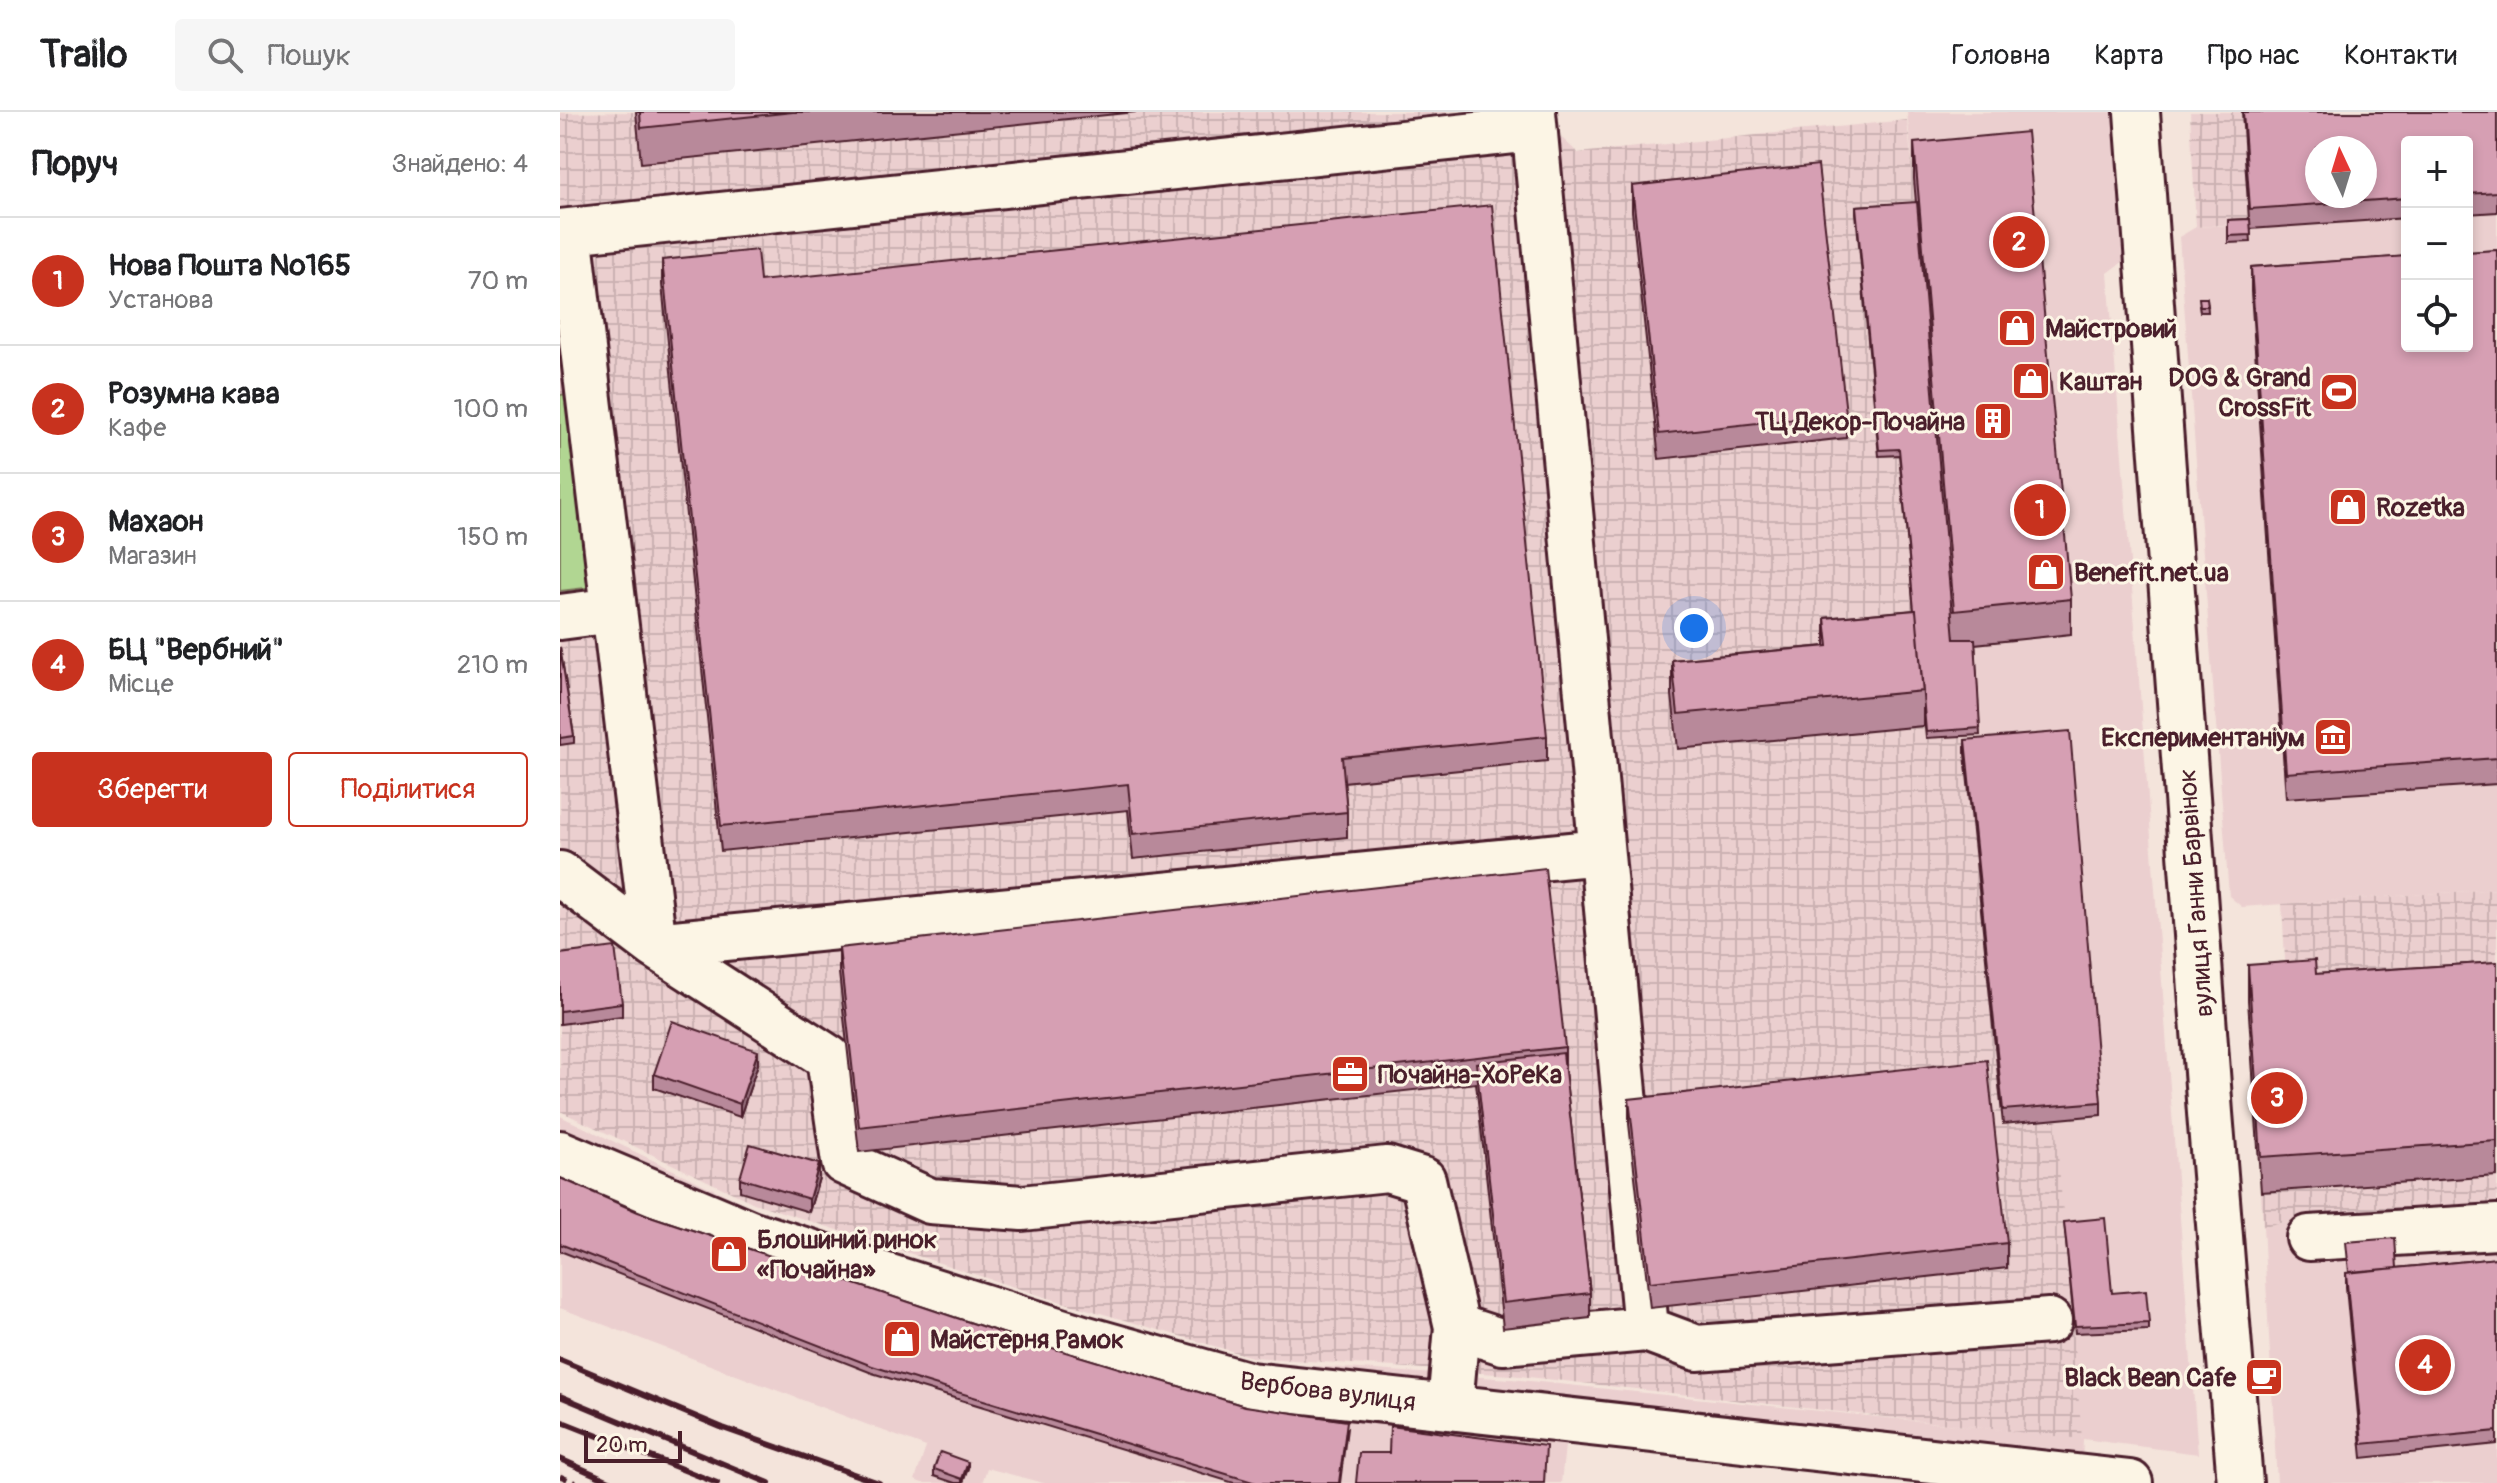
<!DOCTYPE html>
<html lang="uk">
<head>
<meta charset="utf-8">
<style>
	:root { --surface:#fff; --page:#f6f6f6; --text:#202124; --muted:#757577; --line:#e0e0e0; --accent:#c8321e }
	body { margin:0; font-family:Pangolin,sans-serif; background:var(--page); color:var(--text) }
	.controls { position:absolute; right:24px; top:24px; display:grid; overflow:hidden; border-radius:8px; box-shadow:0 4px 12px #0003 }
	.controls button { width:72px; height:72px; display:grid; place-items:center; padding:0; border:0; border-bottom:2px solid var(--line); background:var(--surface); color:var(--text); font:40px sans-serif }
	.compass { position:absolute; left:1745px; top:24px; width:72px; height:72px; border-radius:50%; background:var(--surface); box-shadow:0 4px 12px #0003; rotate:356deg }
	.scale { position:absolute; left:24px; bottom:20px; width:98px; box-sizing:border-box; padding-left:8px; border:4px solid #4a1f2b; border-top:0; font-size:22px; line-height:28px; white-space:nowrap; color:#4a1f2b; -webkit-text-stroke:6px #fcf5e5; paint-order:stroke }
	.you { position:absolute; left:1134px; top:516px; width:28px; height:28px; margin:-20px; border:6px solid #fff; border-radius:50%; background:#1a73e8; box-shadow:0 0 0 12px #1a73e833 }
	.badge { display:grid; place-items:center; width:52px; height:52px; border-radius:50%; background:var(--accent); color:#fff; font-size:26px; font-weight:700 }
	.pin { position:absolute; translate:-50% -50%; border:4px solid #fff; box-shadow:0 2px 8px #0006 }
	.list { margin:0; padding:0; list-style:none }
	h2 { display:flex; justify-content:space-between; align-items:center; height:104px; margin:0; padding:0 32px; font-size:34px }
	h2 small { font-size:26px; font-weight:400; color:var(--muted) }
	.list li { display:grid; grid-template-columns:52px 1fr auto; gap:24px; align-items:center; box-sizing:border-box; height:128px; padding:0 32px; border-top:2px solid var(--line) }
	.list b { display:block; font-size:30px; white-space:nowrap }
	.list p { margin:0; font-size:26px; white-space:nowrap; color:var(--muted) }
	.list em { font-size:26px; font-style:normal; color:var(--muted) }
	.actions { display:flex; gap:16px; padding:24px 32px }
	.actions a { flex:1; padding:18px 0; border:2px solid var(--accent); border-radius:8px; text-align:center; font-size:28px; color:var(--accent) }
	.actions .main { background:var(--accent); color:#fff }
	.icon { flex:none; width:44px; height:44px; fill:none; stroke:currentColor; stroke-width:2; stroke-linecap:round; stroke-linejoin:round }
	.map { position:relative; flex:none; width:1937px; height:1371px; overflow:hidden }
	header { display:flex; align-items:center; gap:48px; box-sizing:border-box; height:112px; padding:0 40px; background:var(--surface); border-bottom:2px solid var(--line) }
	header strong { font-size:38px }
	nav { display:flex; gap:44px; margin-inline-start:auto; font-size:28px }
	.search { width:560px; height:72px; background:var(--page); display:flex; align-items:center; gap:20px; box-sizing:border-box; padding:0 28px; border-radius:8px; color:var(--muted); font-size:30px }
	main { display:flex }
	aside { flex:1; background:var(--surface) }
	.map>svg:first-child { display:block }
</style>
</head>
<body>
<header>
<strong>Trailo</strong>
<div class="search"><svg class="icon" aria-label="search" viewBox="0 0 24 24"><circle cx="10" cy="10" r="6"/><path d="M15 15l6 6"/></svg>Пошук</div>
<nav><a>Головна</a><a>Карта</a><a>Про нас</a><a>Контакти</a></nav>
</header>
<main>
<aside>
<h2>Поруч<small>Знайдено: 4</small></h2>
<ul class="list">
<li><span class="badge">1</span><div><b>Нова Пошта №165</b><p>Установа</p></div><em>70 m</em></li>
<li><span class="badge">2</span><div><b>Розумна кава</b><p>Кафе</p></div><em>100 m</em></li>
<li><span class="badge">3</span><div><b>Махаон</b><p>Магазин</p></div><em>150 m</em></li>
<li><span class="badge">4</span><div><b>БЦ &quot;Вербний&quot;</b><p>Місце</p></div><em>210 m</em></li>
</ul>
<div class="actions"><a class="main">Зберегти</a><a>Поділитися</a></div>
</aside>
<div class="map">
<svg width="1937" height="1371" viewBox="0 0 1937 1371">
	<defs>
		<pattern id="industrial-grid" width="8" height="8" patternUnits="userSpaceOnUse" patternTransform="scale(2)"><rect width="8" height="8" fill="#ebcfcf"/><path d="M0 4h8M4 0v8" fill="none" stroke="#cbb1b2"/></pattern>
	</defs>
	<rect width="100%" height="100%" fill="#f4e4db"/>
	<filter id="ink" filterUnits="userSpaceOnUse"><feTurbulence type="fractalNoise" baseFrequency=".0125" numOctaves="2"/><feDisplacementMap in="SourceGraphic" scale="16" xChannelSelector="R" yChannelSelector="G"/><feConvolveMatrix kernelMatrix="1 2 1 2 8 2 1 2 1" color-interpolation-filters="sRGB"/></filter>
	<g filter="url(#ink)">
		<path fill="#ebcfcf" d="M 1347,0 L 1555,0 L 1564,149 L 1548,161 L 1638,1342 L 1523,1327 L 1522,1352 L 1009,1297 L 1001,1371 L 483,1371 L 427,1356 L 422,1371 L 362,1371 L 355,1368 L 366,1335 L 0,1196 L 0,1004 L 193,1096 L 482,1189 L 694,1250 L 951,1267 L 1522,1326 L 1443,1012 L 1404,625 L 1366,626 L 1339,344 L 1319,344 L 1296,101 L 1357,97 Z
			M 1937,98 L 1937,777 L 1682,795 L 1669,784 L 1619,125 L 1636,115 L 1847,103 L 1847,234 L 1907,234 L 1907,99 Z
			M 1937,1091 L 1937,1371 L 1717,1371 L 1703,1114 L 1774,1101 Z"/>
		<path fill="url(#industrial-grid)" fill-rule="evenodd" d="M 75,0 L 82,51 L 576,0 L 988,0 L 990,15 L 1018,41 L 1347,8 L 1357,97 L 1319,344 L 1339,343 L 1366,626 L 1404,624 L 1443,1011 L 1495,1006 L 1522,1327 L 950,1263 L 692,1245 L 485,1185 L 194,1091 L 0,999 L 0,1 Z
			M 1630,0 L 1937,0 L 1937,100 L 1907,102 L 1907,30 L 1847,30 L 1847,106 L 1690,117 L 1689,111 L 1636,115 ZM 1757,36 L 1805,36 L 1805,84 L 1757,84 Z
			M 1937,777 L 1937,1091 L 1774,1101 L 1703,1114 L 1688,888 L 1727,885 L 1722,792 Z"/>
		<path fill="#b1d692" stroke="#7e7a5e" stroke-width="2" d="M 11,281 L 34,475 L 0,479 L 0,283 Z"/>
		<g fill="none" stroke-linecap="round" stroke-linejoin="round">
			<defs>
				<path id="minor" d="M 973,0 L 1086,1217
					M 1577,0 L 1650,1001 L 1680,1371
					M 9,119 L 94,833
					M 0,120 L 974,17
					M 0,505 L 54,498
					M 0,762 L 94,833 L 269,946 L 284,1050 L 370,1089 L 462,1096 L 827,1057 L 863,1068 L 897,1215 L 943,1230 L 1086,1217 L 1137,1236 L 1489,1209
					M 94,833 L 1041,740
					M 0,1041 L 190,1121 L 523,1226 L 690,1273 L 1570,1371
					M 1749,1126 L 1937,1115
					M 890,1294 L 897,1215"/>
			</defs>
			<use href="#minor" stroke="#4a1f2b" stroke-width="50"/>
			<path stroke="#4a1f2b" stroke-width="5" stroke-dasharray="8 6" stroke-linecap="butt" d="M 0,1364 L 16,1371"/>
			<use href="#minor" stroke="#fcf5e5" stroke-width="44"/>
			<path stroke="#4a1f2b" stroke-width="6" d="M 0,1248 L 163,1316 L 319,1371
				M 0,1284 L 209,1371
				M 0,1309 L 157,1371
				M 0,1347 L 54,1371"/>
		</g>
		<path fill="#b8899a" stroke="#4a1f2b" stroke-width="2" d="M 76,0 L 576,0 L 81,51 Z
			M 1682,0 L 1937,0 L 1937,100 L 1907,102 L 1907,30 L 1847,30 L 1847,106 L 1690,117 L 1691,130 L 1668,131 L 1668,108 L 1689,107 Z
			M 1354,31 L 1511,487 L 1511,522 L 1415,532 L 1420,623 L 1366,626 L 1363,596 L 1363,614 L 1118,637 L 1112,583 L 1112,548 L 1265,534 L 1265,506 L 1354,498 L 1339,343 L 1319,344 L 1296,101 L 1296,94 L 1356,91 L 1354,67 Z
			M 1072,74 L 1286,301 L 1286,326 L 1099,347 L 1072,99 Z
			M 1937,138 L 1937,672 L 1726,686 L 1691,180 L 1691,155 Z
			M 102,148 L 200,169 L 987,624 L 987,649 L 784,670 L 787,700 L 787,725 L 573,747 L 568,698 L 161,739 L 102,173 Z
			M 1647,186 L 1648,200 L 1640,200 L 1639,193 Z
			M 0,535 L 14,624 L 14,631 L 0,633 Z
			M 1405,628 L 1541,990 L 1541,1003 L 1443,1012 L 1405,642 Z
			M 279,836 L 1005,935 L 1005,959 L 1030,1181 L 1030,1206 L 943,1216 L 916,971 L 299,1040 L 279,861 Z
			M 0,842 L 62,891 L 62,904 L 0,912 Z
			M 1937,850 L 1937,1064 L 1701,1080 L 1688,888 L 1688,853 L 1756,862 Z
			M 198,952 L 180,1005 L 94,976 L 94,962 Z
			M 1069,987 L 1447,1131 L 1447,1156 L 1090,1196 L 1069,1012 Z
			M 0,1066 L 78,1100 L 442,1221 L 685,1294 L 787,1316 L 780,1371 L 674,1371 L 312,1261 L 0,1139 Z
			M 180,1066 L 259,1066 L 249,1100 L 180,1079 Z
			M 1504,1110 L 1552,1181 L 1589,1211 L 1589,1218 L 1515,1221 Z
			M 1937,1146 L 1937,1332 L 1802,1346 L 1786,1175 L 1786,1161 Z
			M 408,1356 L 403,1371 L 395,1371 L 374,1364 L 374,1357 Z"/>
		<path fill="#966f7d" stroke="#4a1f2b" stroke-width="2" d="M 198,939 L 198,952 L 180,1005 L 180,992 Z
			M 259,1052 L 259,1066 L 249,1100 L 249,1087 Z
			M 408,1350 L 408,1356 L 402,1371 L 402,1367 Z"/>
		<path fill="#d69fb3" stroke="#4a1f2b" stroke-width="2" fill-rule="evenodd" d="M 80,0 L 233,0 L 81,16 Z
			M 1683,0 L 1937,0 L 1937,80 L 1907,82 L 1907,30 L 1847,30 L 1847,86 L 1690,97 ZM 1757,36 L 1805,36 L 1805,84 L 1757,84 Z
			M 1467,20 L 1511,487 L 1394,499 L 1354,31 Z
			M 1258,53 L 1286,301 L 1099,322 L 1072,74 Z
			M 1357,90 L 1394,527 L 1415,527 L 1420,616 L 1366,620 L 1356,498 L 1354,498 L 1339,337 L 1319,338 L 1296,94 Z
			M 932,93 L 987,624 L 782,645 L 787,700 L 573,722 L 568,672 L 161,714 L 102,148 L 197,138 L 200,169 Z
			M 1690,107 L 1691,123 L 1668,124 L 1668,108 Z
			M 1937,138 L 1937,646 L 1726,661 L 1691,155 L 1847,144 L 1847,234 L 1907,234 L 1907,140 Z
			M 1639,186 L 1647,186 L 1648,194 L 1640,194 Z
			M 1356,498 L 1363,579 L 1118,602 L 1112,548 L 1268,534 L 1265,506 Z
			M 0,535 L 14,624 L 0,626 Z
			M 1510,619 L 1541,990 L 1443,998 L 1405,628 Z
			M 985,756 L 1005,935 L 299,1015 L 279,836 Z
			M 55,835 L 62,891 L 0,899 L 0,842 Z
			M 1755,848 L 1756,862 L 1937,850 L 1937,1029 L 1701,1045 L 1688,853 Z
			M 112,909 L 198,939 L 180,992 L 94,962 Z
			M 1003,941 L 1030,1181 L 943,1191 L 916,951 Z
			M 1427,948 L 1447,1131 L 1090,1170 L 1069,987 Z
			M 190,1032 L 259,1052 L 249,1087 L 180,1066 Z
			M 0,1066 L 78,1100 L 442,1221 L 685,1294 L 787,1309 L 779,1371 L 696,1371 L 312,1254 L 0,1132 Z
			M 1545,1106 L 1552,1181 L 1586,1178 L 1589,1211 L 1515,1214 L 1504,1110 Z
			M 1835,1126 L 1837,1156 L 1789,1160 L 1786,1130 Z
			M 1937,1146 L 1937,1319 L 1802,1332 L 1786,1161 Z
			M 830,1314 L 986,1334 L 984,1371 L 796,1371 L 799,1341 L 829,1341 Z
			M 380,1340 L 408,1350 L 402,1367 L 374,1357 Z"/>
	</g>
	<defs>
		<symbol id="shop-square" viewBox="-11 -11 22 22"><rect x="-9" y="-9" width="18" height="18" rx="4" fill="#c8321e" stroke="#fcf5e5"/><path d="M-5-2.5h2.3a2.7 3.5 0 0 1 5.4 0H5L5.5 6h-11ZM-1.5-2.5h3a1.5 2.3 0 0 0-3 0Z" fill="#fff"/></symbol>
		<symbol id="stadium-square" viewBox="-11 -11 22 22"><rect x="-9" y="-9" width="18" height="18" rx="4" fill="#c8321e" stroke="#fcf5e5"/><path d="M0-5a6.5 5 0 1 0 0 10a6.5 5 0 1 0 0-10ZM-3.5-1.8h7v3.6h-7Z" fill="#fff"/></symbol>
		<symbol id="building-square" viewBox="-11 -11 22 22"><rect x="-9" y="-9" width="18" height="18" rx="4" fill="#c8321e" stroke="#fcf5e5"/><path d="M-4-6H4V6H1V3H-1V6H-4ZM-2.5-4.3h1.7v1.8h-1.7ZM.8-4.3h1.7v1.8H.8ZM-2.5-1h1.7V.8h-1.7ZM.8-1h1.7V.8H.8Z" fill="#fff"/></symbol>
		<symbol id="museum-square" viewBox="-11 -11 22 22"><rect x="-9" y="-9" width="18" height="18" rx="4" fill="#c8321e" stroke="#fcf5e5"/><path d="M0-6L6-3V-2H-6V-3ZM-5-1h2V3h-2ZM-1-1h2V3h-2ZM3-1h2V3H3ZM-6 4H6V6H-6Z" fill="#fff"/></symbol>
		<symbol id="office-square" viewBox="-11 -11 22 22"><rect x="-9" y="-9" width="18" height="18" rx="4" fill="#c8321e" stroke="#fcf5e5"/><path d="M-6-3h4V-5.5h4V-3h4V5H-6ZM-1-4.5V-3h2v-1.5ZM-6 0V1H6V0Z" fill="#fff"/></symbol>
		<symbol id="cafe-square" viewBox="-11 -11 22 22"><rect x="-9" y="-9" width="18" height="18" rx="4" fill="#c8321e" stroke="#fcf5e5"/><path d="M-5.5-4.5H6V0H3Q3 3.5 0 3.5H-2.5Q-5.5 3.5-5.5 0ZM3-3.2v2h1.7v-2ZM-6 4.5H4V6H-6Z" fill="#fff"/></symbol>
	</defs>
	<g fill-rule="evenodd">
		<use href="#shop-square" x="1435" y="194" width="44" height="44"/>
		<use href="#shop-square" x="1449" y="247" width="44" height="44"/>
		<use href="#stadium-square" x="1757" y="258" width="44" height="44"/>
		<use href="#building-square" x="1411" y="287" width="44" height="44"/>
		<use href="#shop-square" x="1766" y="373" width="44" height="44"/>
		<use href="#shop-square" x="1464" y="438" width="44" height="44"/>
		<use href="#museum-square" x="1751" y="603" width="44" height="44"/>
		<use href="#office-square" x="768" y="940" width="44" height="44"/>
		<use href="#shop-square" x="147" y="1120" width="44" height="44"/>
		<use href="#shop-square" x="320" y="1205" width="44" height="44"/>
		<use href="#cafe-square" x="1682" y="1243" width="44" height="44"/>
	</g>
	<g text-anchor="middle" stroke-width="6" stroke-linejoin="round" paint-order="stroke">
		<g font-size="26" font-weight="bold" fill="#4a1f2b" stroke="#fcf5e5" text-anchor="start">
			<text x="1485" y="225">Майстровий</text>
			<text x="1751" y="274" text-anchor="end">DOG &amp; Grand<tspan x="1751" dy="30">CrossFit</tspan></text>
			<text x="1499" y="278">Каштан</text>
			<text x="1405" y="318" text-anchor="end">ТЦ Декор-Почайна</text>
			<text x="1816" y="404">Rozetka</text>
			<text x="1514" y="469">Benefit.net.ua</text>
			<text x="1745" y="634" text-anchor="end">Експериментаніум</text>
			<text x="818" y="971">Почайна-ХоРеКа</text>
			<text x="197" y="1136">Блошиний ринок<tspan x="197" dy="30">«Почайна»</tspan></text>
			<text x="370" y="1236">Майстерня Рамок</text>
			<text x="1676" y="1274" text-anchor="end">Black Bean Cafe</text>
		</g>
		<g font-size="26" fill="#4a1f2b" stroke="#fcf5e5">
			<text transform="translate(1635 781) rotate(-94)" y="9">вулиця Ганни Барвінок</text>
			<text transform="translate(768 1279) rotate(7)" y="9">Вербова вулиця</text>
		</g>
	</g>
</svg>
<div class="controls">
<button>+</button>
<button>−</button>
<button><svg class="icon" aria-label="locate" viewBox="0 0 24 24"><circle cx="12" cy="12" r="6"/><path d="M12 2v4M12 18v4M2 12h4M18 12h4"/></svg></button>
</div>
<svg class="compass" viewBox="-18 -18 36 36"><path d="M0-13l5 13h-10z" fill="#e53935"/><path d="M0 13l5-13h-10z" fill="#757577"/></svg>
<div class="scale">20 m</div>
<div class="you"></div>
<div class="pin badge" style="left:1480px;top:398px">1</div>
<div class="pin badge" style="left:1459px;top:130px">2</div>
<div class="pin badge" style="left:1717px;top:986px">3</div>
<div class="pin badge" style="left:1865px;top:1253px">4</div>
</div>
</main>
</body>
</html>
